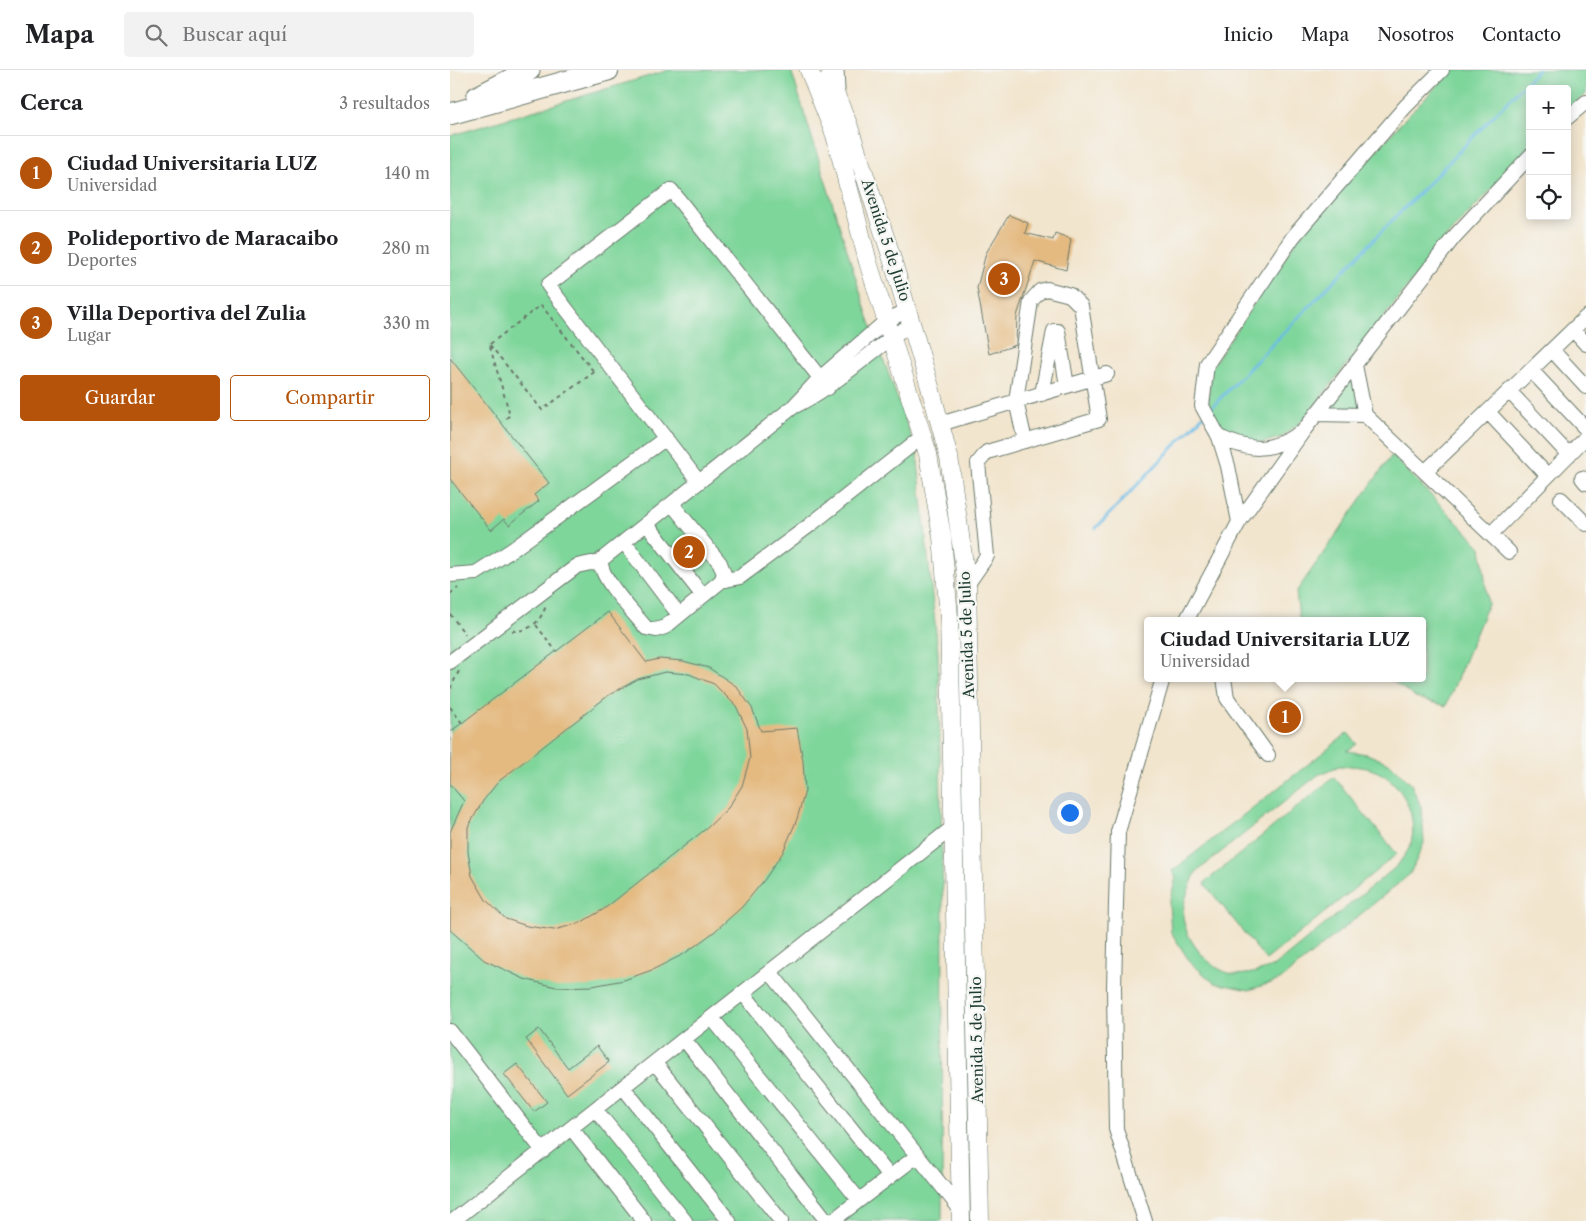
<!DOCTYPE html>
<html lang="es">
<head>
<meta charset="utf-8">
<style>
	:root { --surface:#fff; --page:#f2f2f2; --text:#202124; --muted:#757577; --line:#e0e0e0; --accent:#b45309 }
	body { margin:0; font-family:"Libre Caslon Text",serif; background:var(--page); color:var(--text) }
	.controls { position:absolute; right:15px; top:15px; display:grid; overflow:hidden; border-radius:5px; box-shadow:0 2px 12px #0003 }
	.controls button { width:45px; height:45px; display:grid; place-items:center; padding:0; border:0; border-bottom:1px solid var(--line); background:var(--surface); color:var(--text); font:25px sans-serif }
	.you { position:absolute; left:619px; top:742px; width:18px; height:18px; margin:-12px; border:4px solid #fff; border-radius:50%; background:#1a73e8; box-shadow:0 0 0 8px #1a73e833 }
	.badge { display:grid; place-items:center; width:32px; height:32px; border-radius:50%; background:var(--accent); color:#fff; font-size:16px; font-weight:700 }
	.pin { position:absolute; translate:-50% -50%; border:2px solid #fff; box-shadow:0 1px 5px #0006 }
	.popup { position:absolute; left:694px; top:547px; width:282px; height:65px; box-sizing:border-box; display:grid; place-content:center; border-radius:5px; background:var(--surface); filter:drop-shadow(0 1px 4px #0005); font-size:16px; white-space:nowrap; color:var(--muted) }
	.popup b { font-size:19px; color:var(--text) }
	.popup::after { content:''; position:absolute; left:50%; top:100%; margin-left:-10px; border:10px solid transparent; border-top-color:var(--surface) }
	.list { margin:0; padding:0; list-style:none }
	h2 { display:flex; justify-content:space-between; align-items:center; height:65px; margin:0; padding:0 20px; font-size:21px }
	h2 small { font-size:16px; font-weight:400; color:var(--muted) }
	.list li { display:grid; grid-template-columns:32px 1fr auto; gap:15px; align-items:center; box-sizing:border-box; height:75px; padding:0 20px; border-top:1px solid var(--line) }
	.list b { display:block; font-size:19px; white-space:nowrap }
	.list p { margin:0; font-size:16px; white-space:nowrap; color:var(--muted) }
	.list em { font-size:16px; font-style:normal; color:var(--muted) }
	.actions { display:flex; gap:10px; padding:15px 20px }
	.actions a { flex:1; padding:11px 0; border:1px solid var(--accent); border-radius:5px; text-align:center; font-size:18px; color:var(--accent) }
	.actions .main { background:var(--accent); color:#fff }
	.icon { flex:none; width:28px; height:28px; fill:none; stroke:currentColor; stroke-width:2; stroke-linecap:round; stroke-linejoin:round }
	.map { position:relative; flex:none; width:1136px; height:1151px; overflow:hidden }
	header { display:flex; align-items:center; gap:30px; box-sizing:border-box; height:70px; padding:0 25px; background:var(--surface); border-bottom:1px solid var(--line) }
	header strong { font-size:24px }
	nav { display:flex; gap:28px; margin-inline-start:auto; font-size:18px }
	.search { width:350px; height:45px; background:var(--page); display:flex; align-items:center; gap:12px; box-sizing:border-box; padding:0 18px; border-radius:5px; color:var(--muted); font-size:19px }
	main { display:flex }
	aside { flex:1; background:var(--surface) }
	.map>svg:first-child { display:block }
</style>
</head>
<body>
<header>
<strong>Mapa</strong>
<div class="search"><svg class="icon" aria-label="search" viewBox="0 0 24 24"><circle cx="10" cy="10" r="6"/><path d="M15 15l6 6"/></svg>Buscar aquí</div>
<nav><a>Inicio</a><a>Mapa</a><a>Nosotros</a><a>Contacto</a></nav>
</header>
<main>
<aside>
<h2>Cerca<small>3 resultados</small></h2>
<ul class="list">
<li><span class="badge">1</span><div><b>Ciudad Universitaria LUZ</b><p>Universidad</p></div><em>140 m</em></li>
<li><span class="badge">2</span><div><b>Polideportivo de Maracaibo</b><p>Deportes</p></div><em>280 m</em></li>
<li><span class="badge">3</span><div><b>Villa Deportiva del Zulia</b><p>Lugar</p></div><em>330 m</em></li>
</ul>
<div class="actions"><a class="main">Guardar</a><a>Compartir</a></div>
</aside>
<div class="map">
<svg width="1136" height="1151" viewBox="0 0 1136 1151">
	<rect width="100%" height="100%" fill="#f6f6f2"/>
	<filter id="ink" filterUnits="userSpaceOnUse"><feTurbulence type="fractalNoise" baseFrequency=".02" numOctaves="2"/><feDisplacementMap in="SourceGraphic" scale="10" xChannelSelector="R" yChannelSelector="G"/><feConvolveMatrix kernelMatrix="1 2 1 2 8 2 1 2 1" color-interpolation-filters="sRGB"/></filter>
	<filter id="wash" filterUnits="userSpaceOnUse"><feTurbulence type="fractalNoise" baseFrequency=".0096" numOctaves="4" result="noise"/><feDisplacementMap in="SourceGraphic" scale="20" xChannelSelector="R" yChannelSelector="G"/><feGaussianBlur stdDeviation="1.12" result="paint"/><feColorMatrix in="noise" values="0 0 0 0 0 0 0 0 0 0 0 0 0 0 0 0 0 1.4 0 .05"/><feComposite in="paint" operator="in"/></filter>
	<g filter="url(#wash)">
		<rect width="100%" height="100%" fill="#f2e5ce"/>
		<path fill="#7fd69b" stroke="#4f8a68" fill-rule="evenodd" d="M 219,0 L 341,0 L 416,241 L 467,383 L 488,582 L 493,838 L 492,1151 L 0,1151 L 0,66 Z
			M 1003,0 L 1136,0 L 1136,24 L 1117,41 L 1117,19 L 1080,19 L 1080,79 L 998,165 L 853,350 L 832,367 L 812,373 L 789,370 L 769,354 L 758,334 L 761,298 L 848,168 L 961,42 Z
			M 903,306 L 911,339 L 879,338 Z
			M 942,385 L 1031,477 L 1038,534 L 996,636 L 967,628 L 938,608 L 972,608 L 972,551 L 853,551 L 849,548 L 846,522 Z
			M 898,663 L 907,674 L 897,681 L 917,684 L 941,694 L 961,714 L 972,739 L 974,773 L 960,804 L 830,910 L 799,920 L 764,913 L 740,892 L 721,862 L 719,833 L 726,808 L 722,801 ZM 889,696 C 901,696 912,696 923,700 C 952,710 970,748 960,776 C 957,783 951,790 947,796 L 824,896 C 811,901 798,906 783,904 C 760,901 732,867 733,843 C 734,828 740,816 746,802 L 868,705 Z
			M 884,707 L 947,784 L 816,890 L 754,813 Z"/>
		<g fill="none" stroke-linecap="round" stroke-linejoin="round">
			<path stroke="#6abce6" stroke-width="3" d="M 759,340 L 1088,0
				M 646,458 L 753,346"/>
		</g>
		<g id="blocks">
			<path fill="#e4ba81" fill-rule="evenodd" d="M 559,145 L 578,153 L 575,163 L 603,170 L 605,163 L 621,169 L 616,200 L 585,191 L 567,246 L 566,275 L 539,284 L 527,218 L 536,183 Z
				M 0,288 L 99,413 L 84,425 L 89,431 L 59,455 L 54,449 L 41,460 L 0,409 Z
				M 158,542 L 196,592 L 209,589 L 233,591 L 259,598 L 286,616 L 302,638 L 311,661 L 347,658 L 353,691 L 355,721 L 347,749 L 333,782 L 315,809 L 292,837 L 264,862 L 234,884 L 202,900 L 174,910 L 142,916 L 106,917 L 74,909 L 34,890 L 0,860 L 0,762 L 14,731 L 0,714 L 0,662 ZM 215,602 L 239,604 L 264,614 L 286,636 L 297,659 L 300,688 L 292,716 L 278,738 L 257,758 L 154,839 L 130,853 L 104,860 L 77,856 L 56,849 L 36,830 L 22,806 L 18,782 L 18,757 L 33,731 L 48,712 L 159,625 L 188,609 Z
				M 89,959 L 118,998 L 147,976 L 159,992 L 117,1024 L 76,969 Z
				M 67,994 L 97,1032 L 84,1042 L 54,1004 Z"/>
		</g>
	</g>
	<g filter="url(#ink)">
		<use href="#blocks" fill-opacity="0" stroke="#69786a" stroke-width="1"/>
		<g fill="none" stroke-linecap="round" stroke-linejoin="round">
			<defs>
				<path id="minor" d="M 1117,48 L 1136,32
					M 458,240 L 436,251 L 370,308 L 343,337 C 387,316 420,280 462,254
					M 1123,260 L 1136,274
					M 1102,280 L 1136,317
					M 905,295 L 915,345 L 1059,482
					M 1081,300 L 1136,359
					M 1059,321 L 1119,385
					M 592,324 L 604,261 L 608,261 L 617,316
					M 1038,342 L 1098,406
					M 866,344 L 915,345
					M 490,354 L 657,304
					M 769,367 C 800,381 818,383 848,364
					M 975,402 L 1136,247
					M 1132,408 L 1136,413
					M 249,412 L 98,215 L 221,120 L 378,318
					M 1111,429 L 1136,454
					M 222,434 L 270,493 L 274,504 L 271,511 L 215,557 L 206,560 L 196,558 C 185,544 148,507 151,490 L 343,337
					M 789,452 L 854,360 L 1004,167 L 1080,86
					M 197,454 L 253,526
					M 1041,464 L 1136,367
					M 174,472 L 229,545
					M 0,505 L 26,503 L 62,480 L 216,368
					M 271,511 L 290,507 L 360,455 L 473,366
					M 517,515 L 537,486 L 528,393 L 537,382 L 649,349 L 631,236 L 620,225 L 597,219 L 590,221 L 581,231 L 566,331 L 575,371
					M 736,551 L 789,452 L 778,396 L 769,367 L 752,336 L 757,294 L 843,167 L 955,37 L 992,0
					M 0,592 L 127,496 L 141,493 L 150,494
					M 774,608 L 777,628 L 818,685
					M 320,902 L 511,1140
					M 293,923 L 440,1107
					M 262,948 L 409,1130
					M 0,961 L 93,1081
					M 234,969 L 377,1151
					M 205,993 L 331,1151
					M 173,1017 L 279,1151
					M 145,1039 L 235,1151
					M 122,1059 L 194,1151
					M 3,1151 L 502,758
					M 382,1151 L 467,1086
					M 695,1151 L 666,1059 L 664,918 L 666,834 L 668,762 L 713,608"/>
				<path id="major" d="M 359,0 L 385,65 L 418,192 L 478,384 L 492,467 L 499,547 L 501,635 L 511,1151
					M 379,9 L 398,54 L 440,182 L 480,317 L 499,387 L 517,515 L 530,1151"/>
				<path id="highway" d="M 383,0 L 384,20
					M 27,27 L 79,0
					M 0,44 L 158,0"/>
			</defs>
			<use href="#minor" stroke="#69786a" stroke-width="16"/>
			<use href="#major" stroke="#69786a" stroke-width="19"/>
			<use href="#highway" stroke="#69786a" stroke-width="23"/>
			<path stroke="#69786a" stroke-width="2" stroke-dasharray="4 4" stroke-linecap="butt" d="M 40,274 L 91,235 L 144,302
				M 40,275 L 92,340 L 147,300
				M 40,277 L 60,345 L 53,351
				M 0,524 L 8,518
				M 0,544 L 15,564
				M 86,555 L 106,581
				M 62,561 C 81,561 89,553 96,536
				M 0,619 L 9,601
				M 0,637 L 12,653"/>
			<use href="#minor" stroke="#fff" stroke-width="14"/>
			<use href="#major" stroke="#fff" stroke-width="18"/>
			<use href="#highway" stroke="#fff" stroke-width="21"/>
		</g>
	</g>
	<g text-anchor="middle" stroke-width="4.5" stroke-linejoin="round" paint-order="stroke">
		<g font-size="15" fill="#1f3d34" stroke="#f6f6f2">
			<text transform="translate(436 170) rotate(72)" y="5">Avenida 5 de Julio</text>
			<text transform="translate(517 565) rotate(-92)" y="5">Avenida 5 de Julio</text>
			<text transform="translate(527 970) rotate(-91)" y="5">Avenida 5 de Julio</text>
		</g>
	</g>
</svg>
<div class="controls">
<button>+</button>
<button>−</button>
<button><svg class="icon" aria-label="locate" viewBox="0 0 24 24"><circle cx="12" cy="12" r="6"/><path d="M12 2v4M12 18v4M2 12h4M18 12h4"/></svg></button>
</div>
<div class="you"></div>
<div class="pin badge" style="left:835px;top:647px">1</div>
<div class="popup"><b>Ciudad Universitaria LUZ</b>Universidad</div>
<div class="pin badge" style="left:239px;top:482px">2</div>
<div class="pin badge" style="left:554px;top:209px">3</div>
</div>
</main>
</body>
</html>
